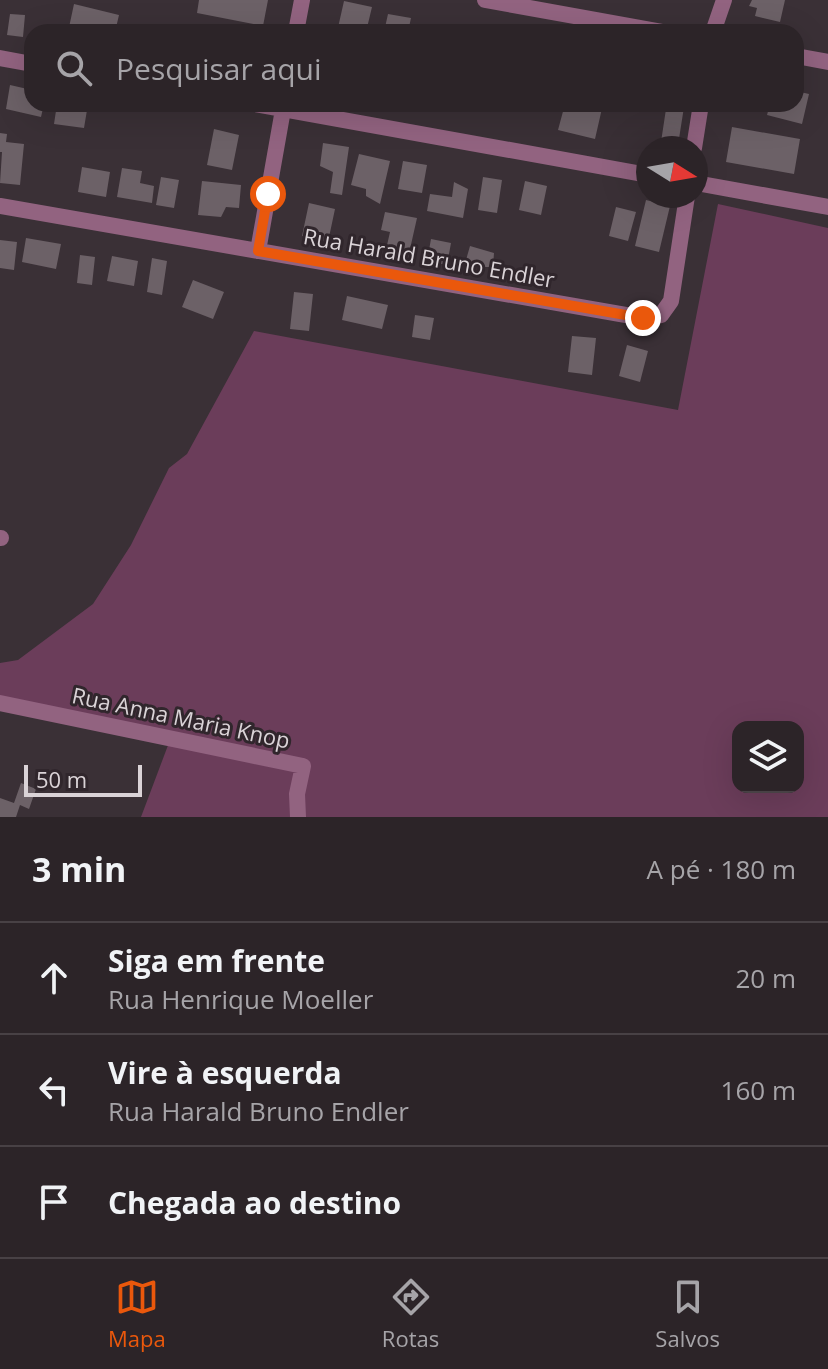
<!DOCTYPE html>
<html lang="pt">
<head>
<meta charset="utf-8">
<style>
	:root { --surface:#2c2428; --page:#383034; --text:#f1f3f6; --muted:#a6a4a8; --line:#484145; --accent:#ea580c }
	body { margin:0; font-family:"Open Sans",sans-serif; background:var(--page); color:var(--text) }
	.controls { position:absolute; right:24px; bottom:24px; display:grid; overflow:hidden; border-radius:16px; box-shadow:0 8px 32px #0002 }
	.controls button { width:72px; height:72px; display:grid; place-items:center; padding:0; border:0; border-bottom:2px solid var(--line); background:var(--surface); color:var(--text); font:40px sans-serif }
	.compass { position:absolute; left:636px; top:136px; width:72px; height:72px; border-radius:50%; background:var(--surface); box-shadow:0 8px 32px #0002; rotate:101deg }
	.scale { position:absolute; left:24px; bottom:20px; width:118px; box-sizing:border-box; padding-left:8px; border:4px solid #dad3d7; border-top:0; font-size:22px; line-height:28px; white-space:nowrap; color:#dad3d7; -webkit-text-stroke:6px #30262c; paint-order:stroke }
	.stop { position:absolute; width:24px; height:24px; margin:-18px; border:6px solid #ea580c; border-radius:50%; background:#fff }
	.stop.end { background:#ea580c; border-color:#fff; box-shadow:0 2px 8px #0008 }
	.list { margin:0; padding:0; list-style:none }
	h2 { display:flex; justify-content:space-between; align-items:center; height:104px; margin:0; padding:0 32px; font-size:34px }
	h2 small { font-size:26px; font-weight:400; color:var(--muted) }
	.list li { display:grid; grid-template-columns:52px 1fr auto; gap:24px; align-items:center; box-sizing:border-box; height:112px; padding:0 32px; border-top:2px solid var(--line) }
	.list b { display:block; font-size:30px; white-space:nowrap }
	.list p { margin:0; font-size:26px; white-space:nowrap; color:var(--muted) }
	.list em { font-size:26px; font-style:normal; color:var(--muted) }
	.icon { flex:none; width:44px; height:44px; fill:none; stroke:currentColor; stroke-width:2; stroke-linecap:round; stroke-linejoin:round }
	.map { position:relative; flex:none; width:828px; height:817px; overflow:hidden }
	.search { position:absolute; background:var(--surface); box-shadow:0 8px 32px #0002; left:24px; right:24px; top:24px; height:88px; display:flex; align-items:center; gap:20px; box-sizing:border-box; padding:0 28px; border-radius:24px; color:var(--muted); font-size:30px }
	.sheet { height:440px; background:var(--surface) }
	nav { display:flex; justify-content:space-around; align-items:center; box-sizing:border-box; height:112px; border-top:2px solid var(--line); background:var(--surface); font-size:22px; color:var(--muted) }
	nav a { display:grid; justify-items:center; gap:4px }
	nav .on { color:var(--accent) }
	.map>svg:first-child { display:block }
</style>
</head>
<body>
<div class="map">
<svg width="828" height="817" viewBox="0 0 828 817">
	<rect width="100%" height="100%" fill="#3a3036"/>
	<path fill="#6b3d5a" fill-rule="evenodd" d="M 718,204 L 828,228 L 828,817 L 141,817 L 170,740 L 0,699 L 0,663 L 18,660 L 93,604 L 131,545 L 169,468 L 187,454 L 254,331 L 678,410 ZM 738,727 L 798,727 L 798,787 L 738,787 Z"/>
	<path fill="#6c6167" d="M 199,0 L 268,0 L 263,26 L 197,13 Z
		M 752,0 L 785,0 L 780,22 L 755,16 L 757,8 L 749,6 Z
		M 344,1 L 372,7 L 366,32 L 337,32 Z
		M 74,4 L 119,15 L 115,32 L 68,32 Z
		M 10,14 L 25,15 L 23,37 L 7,35 Z
		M 388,14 L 411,18 L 408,32 L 384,32 Z
		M 10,85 L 32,90 L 32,104 L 44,104 L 41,117 L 6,109 Z
		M 796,91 L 809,94 L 802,124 L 767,115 L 770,104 L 796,104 Z
		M 57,104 L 88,104 L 84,128 L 54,124 Z
		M 565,104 L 603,104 L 595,139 L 558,130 Z
		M 684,107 L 678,145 L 661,142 L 666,109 Z
		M 732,127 L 800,139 L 794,174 L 726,162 Z
		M 214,129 L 239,135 L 232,170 L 207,165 Z
		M 0,133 L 7,134 L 6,142 L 24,144 L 20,185 L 0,183 L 2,152 L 0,152 Z
		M 323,143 L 349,147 L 342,195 L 330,193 L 333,172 L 320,166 Z
		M 359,154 L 390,161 L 380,204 L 366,196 L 366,189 L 351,185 Z
		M 403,161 L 427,165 L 422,193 L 398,189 Z
		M 82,167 L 110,172 L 106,197 L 78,192 Z
		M 122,168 L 142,171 L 140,183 L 154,186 L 152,203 L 117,197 Z
		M 161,177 L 179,180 L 174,208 L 156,205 Z
		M 483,177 L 502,180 L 497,213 L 478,210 Z
		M 202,181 L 241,185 L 239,208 L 226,207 L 221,217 L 198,215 Z
		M 525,181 L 547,186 L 541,215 L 519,210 Z
		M 454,182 L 468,189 L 463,218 L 427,211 L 430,194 L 452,197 Z
		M 646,200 L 670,206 L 659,252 L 635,246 Z
		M 309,203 L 335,209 L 328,242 L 302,236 Z
		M 616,207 L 636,212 L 628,241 L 609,236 Z
		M 385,212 L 417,218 L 408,258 L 385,254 L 390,232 L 381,230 Z
		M 26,238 L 61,244 L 56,269 L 22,262 Z
		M 431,239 L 451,243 L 447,265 L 427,261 Z
		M 0,240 L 17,242 L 14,270 L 0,268 Z
		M 470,246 L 494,253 L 493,267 L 464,267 Z
		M 80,255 L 95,257 L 92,285 L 77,283 Z
		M 112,256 L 138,261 L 134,286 L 107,281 Z
		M 152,258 L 167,261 L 162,295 L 147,292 Z
		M 193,280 L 224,292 L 213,319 L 182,307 Z
		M 294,292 L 313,294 L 309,331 L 290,329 Z
		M 347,296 L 388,305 L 382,329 L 342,320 Z
		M 415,315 L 434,318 L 430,340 L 412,337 Z
		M 572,336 L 596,338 L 592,375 L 568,372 Z
		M 627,345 L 648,351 L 640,382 L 619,376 Z
		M 21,783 L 36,789 L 29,809 L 20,805 L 16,817 L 0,817 L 0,798 L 14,803 Z"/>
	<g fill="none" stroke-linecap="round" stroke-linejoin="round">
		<path stroke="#926380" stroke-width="16" d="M 485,0 L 663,32
			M 296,32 L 302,0
			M 713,32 L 724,0
			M 796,56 L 828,62
			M 0,58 L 32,64
			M 255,104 L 648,175
			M 694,148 L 701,104
			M 696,183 L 828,207
			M 0,206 L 643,318 L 661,315 L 671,301 L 687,196
			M 258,251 L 284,104
			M 0,538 L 1,538
			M 0,703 L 303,766 L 297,794 L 298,817"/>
	</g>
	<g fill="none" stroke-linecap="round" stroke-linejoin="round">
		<path stroke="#ea580c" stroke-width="10" d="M 268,194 L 258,251 L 643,318"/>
	</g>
	<g text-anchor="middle" stroke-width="6" stroke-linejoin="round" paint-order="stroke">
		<g font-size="22" fill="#dad3d7" stroke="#30262c">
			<text transform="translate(429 258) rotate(10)" y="8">Rua Harald Bruno Endler</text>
			<text transform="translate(181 718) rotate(12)" y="8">Rua Anna Maria Knop</text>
		</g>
	</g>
</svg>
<div class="controls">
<button><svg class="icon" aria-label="layers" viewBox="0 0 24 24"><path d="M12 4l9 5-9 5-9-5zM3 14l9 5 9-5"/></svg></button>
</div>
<svg class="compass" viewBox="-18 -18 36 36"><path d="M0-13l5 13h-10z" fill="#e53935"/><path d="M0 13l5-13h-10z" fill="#a6a4a8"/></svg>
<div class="scale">50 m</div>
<div class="stop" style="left:268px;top:194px"></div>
<div class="stop end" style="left:643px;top:318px"></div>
<div class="search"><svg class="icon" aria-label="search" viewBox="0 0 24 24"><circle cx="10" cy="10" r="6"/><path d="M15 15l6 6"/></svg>Pesquisar aqui</div>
</div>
<section class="sheet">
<h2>3 min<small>A pé · 180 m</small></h2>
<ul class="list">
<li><svg class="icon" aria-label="ahead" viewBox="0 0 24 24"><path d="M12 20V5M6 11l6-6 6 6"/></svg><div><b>Siga em frente</b><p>Rua Henrique Moeller</p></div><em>20 m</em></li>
<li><svg class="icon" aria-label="left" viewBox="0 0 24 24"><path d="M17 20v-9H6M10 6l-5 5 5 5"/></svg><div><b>Vire à esquerda</b><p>Rua Harald Bruno Endler</p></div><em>160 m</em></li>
<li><svg class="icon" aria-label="arrive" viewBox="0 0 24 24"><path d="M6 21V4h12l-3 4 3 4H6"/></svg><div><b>Chegada ao destino</b></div></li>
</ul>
</section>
<nav>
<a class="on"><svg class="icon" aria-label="map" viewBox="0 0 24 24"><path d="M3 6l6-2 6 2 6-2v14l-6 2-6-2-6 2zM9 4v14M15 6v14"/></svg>Mapa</a>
<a><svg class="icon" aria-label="directions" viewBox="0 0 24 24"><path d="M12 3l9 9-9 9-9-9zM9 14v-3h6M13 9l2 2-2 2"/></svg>Rotas</a>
<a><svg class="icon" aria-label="saved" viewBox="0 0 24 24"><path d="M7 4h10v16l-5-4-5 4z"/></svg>Salvos</a>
</nav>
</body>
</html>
